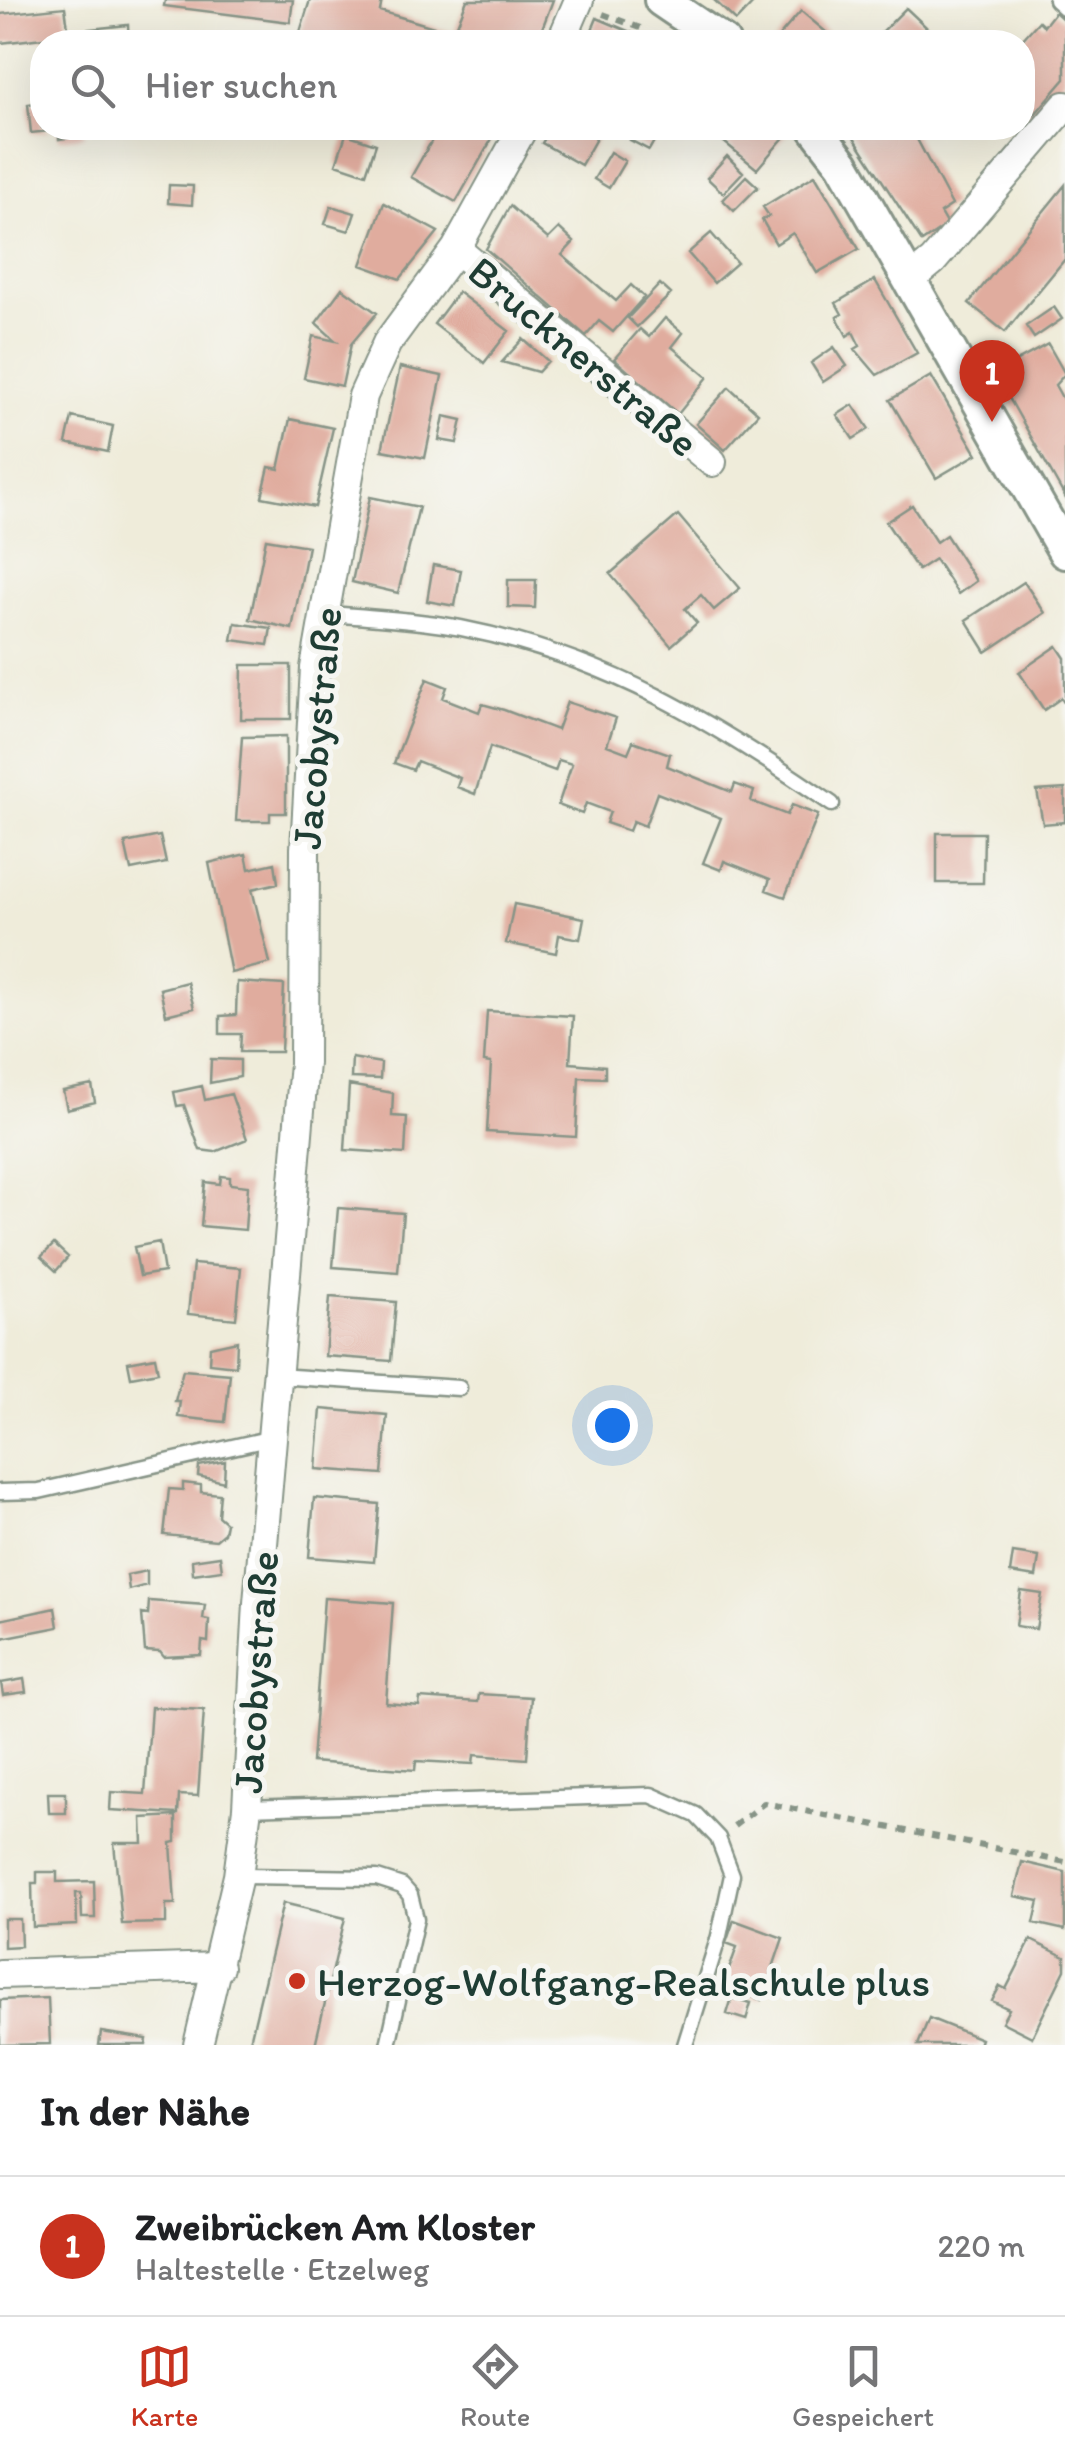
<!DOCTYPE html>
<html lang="de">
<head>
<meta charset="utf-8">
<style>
	:root { --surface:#fff; --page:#f6f6f6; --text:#202124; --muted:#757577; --line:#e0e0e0; --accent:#c8321e }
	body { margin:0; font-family:Itim,sans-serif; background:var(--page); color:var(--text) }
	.you { position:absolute; left:612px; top:1425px; width:35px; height:35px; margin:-25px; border:8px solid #fff; border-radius:50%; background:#1a73e8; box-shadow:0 0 0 15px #1a73e833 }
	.badge { display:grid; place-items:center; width:65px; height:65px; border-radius:50%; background:var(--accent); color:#fff; font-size:32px; font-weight:700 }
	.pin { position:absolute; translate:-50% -82px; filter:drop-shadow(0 2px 5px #0008) }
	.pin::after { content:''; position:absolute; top:52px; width:35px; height:30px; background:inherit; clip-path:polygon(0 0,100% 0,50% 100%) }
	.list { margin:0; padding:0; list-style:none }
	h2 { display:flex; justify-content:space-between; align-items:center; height:130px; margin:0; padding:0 40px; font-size:42px }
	h2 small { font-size:32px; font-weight:400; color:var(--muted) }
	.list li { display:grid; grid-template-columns:65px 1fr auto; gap:30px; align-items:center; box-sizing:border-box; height:140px; padding:0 40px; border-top:2px solid var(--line) }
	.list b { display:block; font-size:38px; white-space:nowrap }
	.list p { margin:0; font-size:32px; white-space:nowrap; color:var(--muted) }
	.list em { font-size:32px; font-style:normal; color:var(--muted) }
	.icon { flex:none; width:55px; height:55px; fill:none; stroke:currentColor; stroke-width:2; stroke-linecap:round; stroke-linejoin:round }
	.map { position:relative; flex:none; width:1065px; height:2045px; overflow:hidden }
	.search { position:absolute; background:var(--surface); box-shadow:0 10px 40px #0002; left:30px; right:30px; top:30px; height:110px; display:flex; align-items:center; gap:25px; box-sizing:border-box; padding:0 35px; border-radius:40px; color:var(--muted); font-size:38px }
	.sheet { height:270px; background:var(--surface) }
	nav { display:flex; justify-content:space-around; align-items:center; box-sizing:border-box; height:140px; border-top:2px solid var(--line); background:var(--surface); font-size:28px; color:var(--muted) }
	nav a { display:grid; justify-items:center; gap:5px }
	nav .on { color:var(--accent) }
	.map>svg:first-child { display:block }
</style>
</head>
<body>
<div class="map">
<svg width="1065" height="2045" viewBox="0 0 1065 2045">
	<rect width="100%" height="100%" fill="#f6f6f2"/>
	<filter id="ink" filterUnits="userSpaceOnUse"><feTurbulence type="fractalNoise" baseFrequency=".01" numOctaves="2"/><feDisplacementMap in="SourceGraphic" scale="20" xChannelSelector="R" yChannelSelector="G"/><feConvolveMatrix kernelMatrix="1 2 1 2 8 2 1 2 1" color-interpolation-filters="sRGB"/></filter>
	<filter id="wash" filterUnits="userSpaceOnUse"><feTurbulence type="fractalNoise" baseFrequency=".0048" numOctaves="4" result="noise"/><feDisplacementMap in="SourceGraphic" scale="40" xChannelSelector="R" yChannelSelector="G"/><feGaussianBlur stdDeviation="2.25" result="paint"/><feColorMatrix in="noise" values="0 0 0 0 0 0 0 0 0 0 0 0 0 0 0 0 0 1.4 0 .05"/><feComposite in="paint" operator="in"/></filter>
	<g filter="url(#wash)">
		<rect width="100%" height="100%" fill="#efecda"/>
		<g id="blocks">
			<path fill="#e0ac9e" d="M 165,0 L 293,0 L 290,22 L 164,6 Z
				M 310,0 L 382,0 L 380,11 L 454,33 L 467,0 L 553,0 L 537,42 L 297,42 Z
				M 714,0 L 756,0 L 736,21 Z
				M 65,7 L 69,35 L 0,43 L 0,14 Z
				M 906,8 L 942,42 L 872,42 Z
				M 801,11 L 833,38 L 838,42 L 774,42 Z
				M 1055,12 L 1065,21 L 1065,79 L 1034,115 L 1022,106 L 1026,51 L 1020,42 L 1039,21 L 1044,26 Z
				M 597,18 L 654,42 L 587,42 Z
				M 128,25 L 129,42 L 81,42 L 80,30 Z
				M 42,102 L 42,128 L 50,131 L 31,133 L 28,104 Z
				M 58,128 L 83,128 L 84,136 L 59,139 Z
				M 439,128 L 498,128 L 456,202 L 411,177 Z
				M 551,128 L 602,128 L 581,165 L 542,143 Z
				M 637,128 L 657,136 L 649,150 L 630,140 Z
				M 707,128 L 777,128 L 786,135 L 757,169 Z
				M 848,128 L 911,128 L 952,205 L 940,213 L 947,225 L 922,242 Z
				M 346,134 L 376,144 L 366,174 L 336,164 Z
				M 610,152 L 625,161 L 609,188 L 594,179 Z
				M 727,156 L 743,172 L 723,193 L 707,178 Z
				M 815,175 L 859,249 L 817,273 L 793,233 L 776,244 L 762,220 L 769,216 L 763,207 Z
				M 746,176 L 758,187 L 734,211 L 723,200 Z
				M 169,185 L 193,186 L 192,205 L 168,203 Z
				M 1065,185 L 1065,259 L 1005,332 L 969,303 Z
				M 384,203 L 438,232 L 400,279 L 361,265 Z
				M 331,206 L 355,213 L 349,231 L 325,224 Z
				M 510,206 L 548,239 L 559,228 L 574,242 L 562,255 L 616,301 L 631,285 L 644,297 L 613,332 L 599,321 L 586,336 L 486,249 Z
				M 711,233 L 737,263 L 714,283 L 688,253 Z
				M 875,280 L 917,353 L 877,375 L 855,349 L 860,346 L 853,332 L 847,336 L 837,317 L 842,314 L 836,303 Z
				M 660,284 L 671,294 L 637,327 L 628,318 Z
				M 342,288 L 377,313 L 351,344 L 342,386 L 304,378 L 313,336 L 336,341 L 316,323 Z
				M 458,292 L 509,331 L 484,363 L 434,324 Z
				M 1054,307 L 1062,319 L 1034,338 L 1026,326 Z
				M 665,318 L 683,333 L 672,347 L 708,377 L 678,414 L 614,359 L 640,329 L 649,337 Z
				M 523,339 L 548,361 L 538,372 L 502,362 Z
				M 1048,344 L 1065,374 L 1055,385 L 1065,403 L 1065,497 L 995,373 Z
				M 834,347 L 847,366 L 823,382 L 811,363 Z
				M 400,367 L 442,376 L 425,458 L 382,450 Z
				M 931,376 L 977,454 L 936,478 L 890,400 Z
				M 729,387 L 758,413 L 725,450 L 696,424 Z
				M 853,405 L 869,429 L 853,439 L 837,415 Z
				M 444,416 L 462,420 L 457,443 L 439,440 Z
				M 72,417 L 113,426 L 108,452 L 66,443 Z
				M 290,419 L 333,428 L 315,507 L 262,497 L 269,467 L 279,469 Z
				M 370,497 L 419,507 L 398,593 L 352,582 Z
				M 912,505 L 936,542 L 946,535 L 976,581 L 958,594 L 935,559 L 918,570 L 886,522 Z
				M 678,515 L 740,588 L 714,610 L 701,595 L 685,609 L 697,623 L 671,646 L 610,574 Z
				M 266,539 L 308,546 L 292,629 L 250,619 Z
				M 433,565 L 461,570 L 455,606 L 427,601 Z
				M 508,580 L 536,580 L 535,608 L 508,607 Z
				M 1024,582 L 1045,613 L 986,652 L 966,620 Z
				M 235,623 L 271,628 L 268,645 L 232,640 Z
				M 1057,646 L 1065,658 L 1065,704 L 1061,698 L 1044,710 L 1019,672 Z
				M 242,665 L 291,665 L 291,719 L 241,719 Z
				M 427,679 L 447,687 L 443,698 L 479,712 L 482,704 L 504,710 L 557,730 L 567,702 L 616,718 L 607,745 L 628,753 L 633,741 L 670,754 L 667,766 L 732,792 L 735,784 L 754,791 L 751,801 L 787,815 L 792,805 L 818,815 L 785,897 L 766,890 L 770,879 L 724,861 L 721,870 L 703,863 L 721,818 L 657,793 L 645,826 L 633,821 L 629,831 L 606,823 L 610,812 L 586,803 L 582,814 L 558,805 L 572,764 L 559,760 L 555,771 L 490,747 L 475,794 L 457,787 L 460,778 L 417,761 L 413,770 L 394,763 Z
				M 286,736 L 286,813 L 270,813 L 270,821 L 236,821 L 242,737 Z
				M 1065,789 L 1065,822 L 1043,824 L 1037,791 Z
				M 937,833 L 984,833 L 983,883 L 937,883 Z
				M 160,836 L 166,863 L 131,870 L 125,843 Z
				M 246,854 L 249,869 L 275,863 L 278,883 L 252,889 L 270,963 L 231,973 L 209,863 Z
				M 514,904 L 584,918 L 580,939 L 559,935 L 556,953 L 506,943 Z
				M 187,982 L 194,1008 L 166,1015 L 160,989 Z
				M 237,982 L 284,985 L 281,1052 L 240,1052 L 241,1034 L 220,1034 L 220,1016 L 236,1015 Z
				M 487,1011 L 573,1016 L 570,1063 L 605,1066 L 605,1078 L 579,1077 L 576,1137 L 487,1132 L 491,1063 L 484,1062 Z
				M 352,1058 L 381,1063 L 380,1079 L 351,1078 Z
				M 211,1059 L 240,1060 L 240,1077 L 210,1083 Z
				M 92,1085 L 95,1102 L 67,1109 L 63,1091 Z
				M 349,1085 L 393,1093 L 392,1116 L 407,1117 L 405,1154 L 345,1150 Z
				M 202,1086 L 205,1100 L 231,1094 L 247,1139 L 215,1152 L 200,1150 L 184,1105 L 177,1106 L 174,1092 Z
				M 221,1176 L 230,1177 L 230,1184 L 248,1186 L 245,1230 L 201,1226 L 205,1182 L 220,1184 Z
				M 338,1208 L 403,1213 L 398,1272 L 333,1267 Z
				M 159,1242 L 164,1272 L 140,1276 L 134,1247 Z
				M 54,1244 L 68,1257 L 56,1271 L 41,1257 Z
				M 193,1264 L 241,1268 L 236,1319 L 188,1314 Z
				M 330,1297 L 396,1302 L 391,1361 L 325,1356 Z
				M 237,1341 L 236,1366 L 209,1363 L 210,1347 Z
				M 155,1357 L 158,1372 L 131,1377 L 128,1362 Z
				M 183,1370 L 230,1374 L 225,1422 L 178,1417 L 180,1401 L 175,1401 Z
				M 321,1409 L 387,1415 L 382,1474 L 316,1469 Z
				M 225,1461 L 224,1482 L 198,1476 L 199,1466 Z
				M 183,1483 L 201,1485 L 201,1492 L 220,1494 L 218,1516 L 226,1523 L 224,1533 L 216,1540 L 164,1535 L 169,1489 L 183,1490 Z
				M 314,1498 L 379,1504 L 374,1562 L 309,1557 Z
				M 1013,1553 L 1039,1557 L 1036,1577 L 1010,1573 Z
				M 220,1556 L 222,1570 L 193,1574 L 192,1560 Z
				M 147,1571 L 147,1585 L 129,1590 L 127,1575 Z
				M 1021,1591 L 1042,1594 L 1036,1629 L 1016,1626 Z
				M 324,1598 L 393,1603 L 386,1703 L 419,1706 L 420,1698 L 478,1702 L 479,1694 L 531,1697 L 527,1759 L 474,1755 L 473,1764 L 416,1761 L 415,1770 L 312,1762 Z
				M 149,1601 L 205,1605 L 203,1619 L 209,1620 L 208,1642 L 202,1641 L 201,1655 L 164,1657 L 160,1652 L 145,1651 L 142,1614 L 148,1615 Z
				M 55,1608 L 58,1627 L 2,1638 L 0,1620 Z
				M 24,1679 L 26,1692 L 3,1695 L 1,1683 Z
				M 151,1707 L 204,1710 L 198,1796 L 179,1795 L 178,1814 L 110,1810 L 111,1792 L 145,1794 Z
				M 48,1793 L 66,1793 L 66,1813 L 49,1813 Z
				M 176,1816 L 176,1842 L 171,1843 L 175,1904 L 166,1904 L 166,1923 L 122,1924 L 114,1843 L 143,1843 L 142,1818 Z
				M 1022,1862 L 1065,1872 L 1065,1930 L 1034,1923 L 1039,1901 L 1014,1896 Z
				M 37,1872 L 57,1872 L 57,1882 L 94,1881 L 95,1918 L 82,1918 L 81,1893 L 76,1893 L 77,1925 L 33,1927 L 32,1883 L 37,1883 Z
				M 283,1903 L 345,1918 L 315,2045 L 249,2045 Z
				M 4,1919 L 20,1919 L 21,1946 L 4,1947 Z
				M 734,1920 L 783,1938 L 762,2000 L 723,1986 L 737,1947 L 726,1943 Z
				M 1031,1940 L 1065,1957 L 1065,1970 L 1032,2037 L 1002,2022 L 1009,2009 L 992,2001 L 1000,1986 L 1006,1989 Z
				M 48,1998 L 50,2044 L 0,2045 L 0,2000 Z
				M 732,1998 L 751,2003 L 746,2020 L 727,2014 Z
				M 929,2018 L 981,2039 L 979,2045 L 918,2045 Z
				M 101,2032 L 147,2039 L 146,2045 L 99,2045 Z"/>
		</g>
	</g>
	<g filter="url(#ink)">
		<use href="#blocks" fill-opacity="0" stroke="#879487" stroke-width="2.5"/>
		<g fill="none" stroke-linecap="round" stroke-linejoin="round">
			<defs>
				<path id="service" d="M 1056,0 L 1065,8
					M 323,613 C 368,618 416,619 461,628 C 607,657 712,721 832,804
					M 277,1376 L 459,1388
					M 0,1492 L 39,1491 L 272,1438
					M 247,1808 L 651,1795 L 696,1815 L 718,1838 L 732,1875 L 719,1936 L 685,2045
					M 238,1876 L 377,1878 L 402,1886 L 410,1895 L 416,1919 L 388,2045"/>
				<path id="minor" d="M 561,42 L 579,0
					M 456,249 L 712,462
					M 910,280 L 933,261 L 1065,106
					M 0,1974 L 219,1967
					M 198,2045 L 238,1876 L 247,1808 L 258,1603 L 304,1063 L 305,849 L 315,668 L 363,396 L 387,343 L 456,249 L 523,128"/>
				<path id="tertiary" d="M 661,0 L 723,42
					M 815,128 L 843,164 L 1065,552"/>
			</defs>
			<use href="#service" stroke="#879487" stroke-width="19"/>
			<use href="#minor" stroke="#879487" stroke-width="32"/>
			<use href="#tertiary" stroke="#879487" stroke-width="38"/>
			<path stroke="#879487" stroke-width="6" stroke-dasharray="8 8" stroke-linecap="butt" d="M 603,14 L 643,29
				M 734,1826 L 764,1803 L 1065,1862"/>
			<use href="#service" stroke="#fff" stroke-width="14"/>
			<use href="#minor" stroke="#fff" stroke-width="28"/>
			<use href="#tertiary" stroke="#fff" stroke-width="32"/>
		</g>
	</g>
	<circle fill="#c8321e" stroke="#f6f6f2" stroke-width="4" cx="297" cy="1981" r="10"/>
	<g text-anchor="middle" stroke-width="10" stroke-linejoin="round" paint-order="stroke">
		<g font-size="42" fill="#1f3d34" stroke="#f6f6f2">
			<text transform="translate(584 356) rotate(40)" y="15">Brucknerstraße</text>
			<text transform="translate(316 728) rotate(-85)" y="15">Jacobystraße</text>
			<text transform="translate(255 1672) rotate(-86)" y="15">Jacobystraße</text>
		</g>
		<g font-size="42" fill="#1f3d34" stroke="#f6f6f2" text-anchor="start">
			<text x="317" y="1996">Herzog-Wolfgang-Realschule plus</text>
		</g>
	</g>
</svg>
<div class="you"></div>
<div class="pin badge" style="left:992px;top:422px">1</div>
<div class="search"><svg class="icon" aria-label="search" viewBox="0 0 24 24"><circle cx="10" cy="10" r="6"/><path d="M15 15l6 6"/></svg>Hier suchen</div>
</div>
<section class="sheet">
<h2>In der Nähe<small></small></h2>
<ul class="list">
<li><span class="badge">1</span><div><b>Zweibrücken Am Kloster</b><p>Haltestelle · Etzelweg</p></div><em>220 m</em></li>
</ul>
</section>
<nav>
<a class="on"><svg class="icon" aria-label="map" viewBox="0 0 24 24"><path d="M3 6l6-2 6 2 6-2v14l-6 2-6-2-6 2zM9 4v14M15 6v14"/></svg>Karte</a>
<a><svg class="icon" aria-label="directions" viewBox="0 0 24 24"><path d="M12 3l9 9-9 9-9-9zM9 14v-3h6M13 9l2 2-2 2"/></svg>Route</a>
<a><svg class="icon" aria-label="saved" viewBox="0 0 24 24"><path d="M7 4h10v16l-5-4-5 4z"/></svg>Gespeichert</a>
</nav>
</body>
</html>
